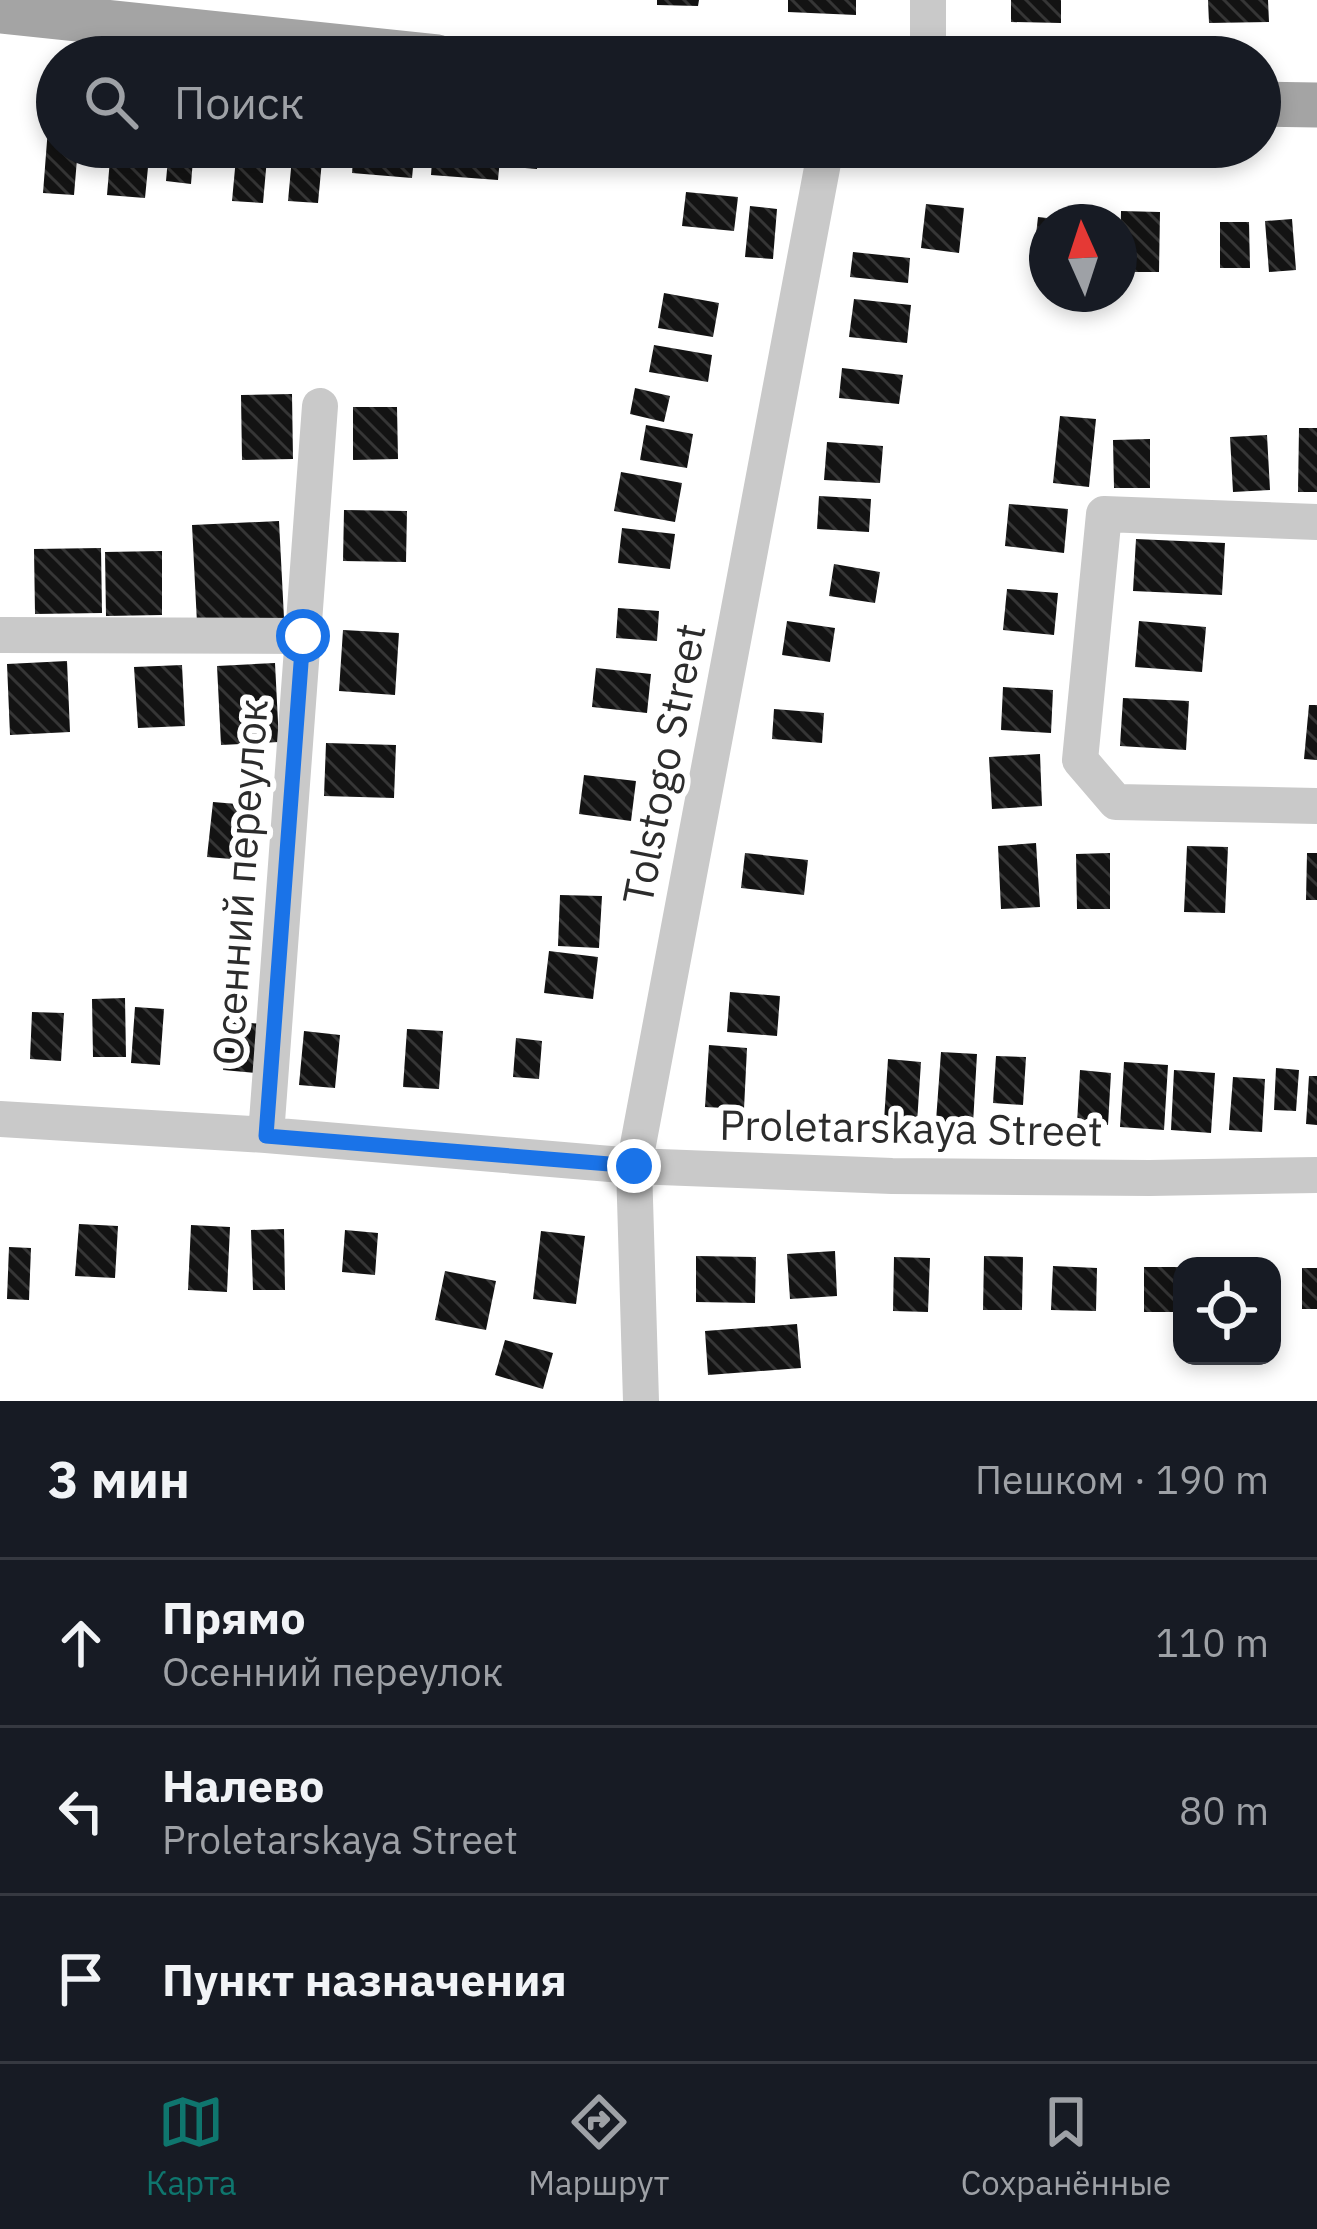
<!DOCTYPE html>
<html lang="ru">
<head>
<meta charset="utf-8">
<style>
	:root { --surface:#171b24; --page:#242831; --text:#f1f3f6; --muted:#9ea1a6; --line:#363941; --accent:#0f766e }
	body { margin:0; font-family:"IBM Plex Sans",sans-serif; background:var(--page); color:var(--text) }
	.controls { position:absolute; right:36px; bottom:36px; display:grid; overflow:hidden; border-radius:24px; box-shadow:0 6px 18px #0003 }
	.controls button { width:108px; height:108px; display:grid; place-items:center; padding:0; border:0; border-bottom:3px solid var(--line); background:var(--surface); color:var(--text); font:60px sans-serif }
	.compass { position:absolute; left:1029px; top:204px; width:108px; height:108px; border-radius:50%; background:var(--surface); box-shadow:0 6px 18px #0003; rotate:357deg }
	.stop { position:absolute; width:36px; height:36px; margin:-27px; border:9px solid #1a73e8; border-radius:50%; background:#fff }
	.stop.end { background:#1a73e8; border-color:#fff; box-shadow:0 3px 12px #0008 }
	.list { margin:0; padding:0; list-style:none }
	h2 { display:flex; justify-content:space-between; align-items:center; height:156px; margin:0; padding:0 48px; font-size:51px }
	h2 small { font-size:39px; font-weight:400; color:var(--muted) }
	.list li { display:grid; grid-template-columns:78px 1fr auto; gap:36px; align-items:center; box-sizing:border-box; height:168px; padding:0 48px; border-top:3px solid var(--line) }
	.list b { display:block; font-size:45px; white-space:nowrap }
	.list p { margin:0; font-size:39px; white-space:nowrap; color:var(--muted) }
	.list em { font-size:39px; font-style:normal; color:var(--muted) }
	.icon { flex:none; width:66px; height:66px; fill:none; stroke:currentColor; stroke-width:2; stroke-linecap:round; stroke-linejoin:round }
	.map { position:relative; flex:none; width:1317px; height:1401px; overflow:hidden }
	.search { position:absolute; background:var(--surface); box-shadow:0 6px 18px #0003; left:36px; right:36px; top:36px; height:132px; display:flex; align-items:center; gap:30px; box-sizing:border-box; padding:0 42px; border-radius:66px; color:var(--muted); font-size:45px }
	.sheet { height:660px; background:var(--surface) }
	nav { display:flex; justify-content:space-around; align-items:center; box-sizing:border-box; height:168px; border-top:3px solid var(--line); background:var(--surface); font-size:33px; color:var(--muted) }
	nav a { display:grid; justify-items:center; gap:6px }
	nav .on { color:var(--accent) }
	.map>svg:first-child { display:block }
</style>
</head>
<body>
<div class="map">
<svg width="1317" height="1401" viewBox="0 0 1317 1401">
	<defs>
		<pattern id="building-back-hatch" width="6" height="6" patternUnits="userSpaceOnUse" patternTransform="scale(3)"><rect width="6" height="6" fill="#131313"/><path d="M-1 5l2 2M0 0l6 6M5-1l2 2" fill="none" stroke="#363636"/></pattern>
	</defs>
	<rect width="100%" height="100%" fill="#fff"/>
	<path fill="url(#building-back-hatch)" d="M 657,0 L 699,0 L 698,6 L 657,5 Z
		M 788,0 L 856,0 L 856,15 L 788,12 Z
		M 1011,0 L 1061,0 L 1061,23 L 1011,22 Z
		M 1208,0 L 1268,0 L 1269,22 L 1209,23 Z
		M 48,128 L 57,128 L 57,147 L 78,147 L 74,195 L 43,193 Z
		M 111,147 L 150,147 L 145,198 L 107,195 Z
		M 169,147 L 194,147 L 191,184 L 166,181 Z
		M 237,147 L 268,147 L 263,203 L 232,201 Z
		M 293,147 L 323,150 L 318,203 L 288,201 Z
		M 354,147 L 415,147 L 412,178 L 352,173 Z
		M 433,147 L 501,147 L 498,180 L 431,175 Z
		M 514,148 L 538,151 L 537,169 L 513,167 Z
		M 686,192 L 738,197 L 734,231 L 682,226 Z
		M 926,204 L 964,208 L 959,253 L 921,248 Z
		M 750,206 L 777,209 L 773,259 L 745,257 Z
		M 1121,211 L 1160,212 L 1159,272 L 1120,272 Z
		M 1038,217 L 1047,218 L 1047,264 L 1033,262 Z
		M 1292,219 L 1296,270 L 1269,272 L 1265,221 Z
		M 1220,222 L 1249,222 L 1250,268 L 1220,268 Z
		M 853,252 L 910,258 L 908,283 L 850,277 Z
		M 664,293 L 719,303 L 713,337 L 658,328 Z
		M 854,299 L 911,305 L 907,343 L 849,337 Z
		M 654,345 L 712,355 L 708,382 L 649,372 Z
		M 842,368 L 903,375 L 899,404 L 839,398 Z
		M 635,388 L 670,396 L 664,422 L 630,414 Z
		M 292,394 L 293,459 L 242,460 L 241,395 Z
		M 353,407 L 397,407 L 398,459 L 353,460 Z
		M 1060,416 L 1096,419 L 1089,487 L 1053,483 Z
		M 646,425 L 693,434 L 687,468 L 640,460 Z
		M 1299,428 L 1317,428 L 1317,492 L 1298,492 Z
		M 1267,435 L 1270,490 L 1233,492 L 1230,437 Z
		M 1150,439 L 1150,488 L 1114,488 L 1113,440 Z
		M 827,442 L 883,446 L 880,483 L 824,480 Z
		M 621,472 L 682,483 L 675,522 L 614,511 Z
		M 819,496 L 871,499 L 869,532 L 817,529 Z
		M 1009,504 L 1068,509 L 1064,553 L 1005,546 Z
		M 344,510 L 407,511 L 406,562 L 343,561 Z
		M 279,521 L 284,618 L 197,623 L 192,525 Z
		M 622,528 L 675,534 L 670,569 L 618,563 Z
		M 1136,539 L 1225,543 L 1222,595 L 1133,591 Z
		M 101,548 L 102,613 L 35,614 L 34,549 Z
		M 162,551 L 162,615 L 106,616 L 105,552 Z
		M 834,564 L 880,572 L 875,603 L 829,596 Z
		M 1007,589 L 1058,593 L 1054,635 L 1003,630 Z
		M 618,608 L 659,611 L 657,641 L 616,638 Z
		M 787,621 L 835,628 L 830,662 L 782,655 Z
		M 1139,621 L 1206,627 L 1202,672 L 1135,667 Z
		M 343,630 L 399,633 L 395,695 L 339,691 Z
		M 67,661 L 70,732 L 10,735 L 7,664 Z
		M 275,663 L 279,742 L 221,745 L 217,666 Z
		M 182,665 L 185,726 L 138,728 L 134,667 Z
		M 596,668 L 651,674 L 647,713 L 592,707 Z
		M 1003,687 L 1053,690 L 1051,733 L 1001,730 Z
		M 1123,698 L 1189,701 L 1186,750 L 1120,746 Z
		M 1309,705 L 1317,705 L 1317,760 L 1304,759 Z
		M 774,709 L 824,713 L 822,743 L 772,739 Z
		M 326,743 L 396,745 L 394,798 L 324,796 Z
		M 1040,754 L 1042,806 L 992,809 L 989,757 Z
		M 584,775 L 636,781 L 631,821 L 579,814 Z
		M 213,802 L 249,805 L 244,860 L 207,857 Z
		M 1036,843 L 1040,907 L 1001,909 L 998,846 Z
		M 1187,846 L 1228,847 L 1225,913 L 1184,912 Z
		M 745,853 L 808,860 L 804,895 L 741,888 Z
		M 1110,853 L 1110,909 L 1077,909 L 1076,854 Z
		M 1307,853 L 1317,853 L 1317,900 L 1306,900 Z
		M 560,895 L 602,896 L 599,948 L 558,946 Z
		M 549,951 L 598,957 L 593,999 L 544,993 Z
		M 730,992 L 780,996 L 777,1036 L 727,1032 Z
		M 125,998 L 126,1057 L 93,1057 L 92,999 Z
		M 135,1007 L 164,1009 L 160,1065 L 131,1063 Z
		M 32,1012 L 64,1013 L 61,1061 L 30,1059 Z
		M 228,1021 L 262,1024 L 257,1073 L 223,1070 Z
		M 407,1029 L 443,1031 L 439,1089 L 403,1087 Z
		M 304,1031 L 340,1035 L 335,1088 L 299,1085 Z
		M 516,1038 L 542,1041 L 539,1079 L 513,1077 Z
		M 709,1045 L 747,1048 L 744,1109 L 705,1107 Z
		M 941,1052 L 977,1054 L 973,1124 L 936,1121 Z
		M 996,1056 L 1026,1057 L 1023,1105 L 993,1103 Z
		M 888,1059 L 921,1062 L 917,1123 L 884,1121 Z
		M 1124,1062 L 1168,1065 L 1164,1130 L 1120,1127 Z
		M 1276,1068 L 1299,1070 L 1296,1111 L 1274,1110 Z
		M 1080,1070 L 1111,1073 L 1108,1125 L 1077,1123 Z
		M 1174,1070 L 1215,1073 L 1211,1133 L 1171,1130 Z
		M 1309,1076 L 1317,1076 L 1317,1125 L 1306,1124 Z
		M 1233,1077 L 1265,1079 L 1262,1132 L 1229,1130 Z
		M 79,1224 L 118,1226 L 115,1278 L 75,1276 Z
		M 191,1225 L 230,1227 L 227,1292 L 188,1290 Z
		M 284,1229 L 285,1290 L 253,1290 L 251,1230 Z
		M 345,1230 L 378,1233 L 375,1275 L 342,1272 Z
		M 541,1231 L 585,1236 L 576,1304 L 533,1299 Z
		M 9,1247 L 31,1248 L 29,1300 L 7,1299 Z
		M 835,1251 L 837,1296 L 790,1299 L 787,1254 Z
		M 696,1256 L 756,1257 L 755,1303 L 696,1302 Z
		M 984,1256 L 1023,1257 L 1022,1310 L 983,1310 Z
		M 894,1257 L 930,1258 L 928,1312 L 893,1311 Z
		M 1053,1266 L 1097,1268 L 1096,1311 L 1051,1310 Z
		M 1144,1267 L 1178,1267 L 1178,1312 L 1144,1312 Z
		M 1302,1268 L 1317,1268 L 1317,1309 L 1302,1309 Z
		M 445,1271 L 496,1281 L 486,1330 L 435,1320 Z
		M 797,1324 L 801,1368 L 708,1375 L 705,1331 Z
		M 505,1340 L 553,1353 L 543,1389 L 495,1375 Z"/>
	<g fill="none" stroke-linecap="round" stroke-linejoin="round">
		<path stroke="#c9c9c9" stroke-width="36" d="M 928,0 L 928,57
			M 1317,522 L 1104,514 L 1080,760 L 1116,802 L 1317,806
			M 0,635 L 303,636
			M 0,1119 L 266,1135 L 634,1166 L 892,1176 L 1150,1178 L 1317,1175
			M 266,1135 L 320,406
			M 641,1401 L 634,1166 L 826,147"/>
		<path stroke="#a4a4a4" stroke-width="45" d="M 0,11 L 437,57
			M 1260,104 L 1317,105"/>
	</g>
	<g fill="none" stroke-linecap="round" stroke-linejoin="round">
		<path stroke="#1a73e8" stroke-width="15" d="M 303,636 L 266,1136 L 634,1166"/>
	</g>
	<g text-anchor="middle" stroke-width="12" stroke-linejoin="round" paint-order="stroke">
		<g font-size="42" fill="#2c2c2c" stroke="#fff">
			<text transform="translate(664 764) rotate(-79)" y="15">Tolstogo Street</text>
			<text transform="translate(240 882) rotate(-86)" y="15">Осенний переулок</text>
			<text transform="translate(911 1128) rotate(1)" y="15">Proletarskaya Street</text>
		</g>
	</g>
</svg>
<div class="controls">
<button><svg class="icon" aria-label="locate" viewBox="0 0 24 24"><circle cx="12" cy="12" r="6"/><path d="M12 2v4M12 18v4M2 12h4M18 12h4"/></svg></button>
</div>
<svg class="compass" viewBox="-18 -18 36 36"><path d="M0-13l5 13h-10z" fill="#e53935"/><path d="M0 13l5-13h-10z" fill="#9ea1a6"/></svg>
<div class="stop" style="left:303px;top:636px"></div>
<div class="stop end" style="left:634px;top:1166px"></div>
<div class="search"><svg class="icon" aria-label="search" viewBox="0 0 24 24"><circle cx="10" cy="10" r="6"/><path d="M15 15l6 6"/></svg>Поиск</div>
</div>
<section class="sheet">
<h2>3 мин<small>Пешком · 190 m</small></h2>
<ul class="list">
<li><svg class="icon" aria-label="ahead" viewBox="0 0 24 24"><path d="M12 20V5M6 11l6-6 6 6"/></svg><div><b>Прямо</b><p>Осенний переулок</p></div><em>110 m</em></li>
<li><svg class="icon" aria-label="left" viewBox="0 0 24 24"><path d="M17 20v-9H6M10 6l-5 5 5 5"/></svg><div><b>Налево</b><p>Proletarskaya Street</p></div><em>80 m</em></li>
<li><svg class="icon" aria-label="arrive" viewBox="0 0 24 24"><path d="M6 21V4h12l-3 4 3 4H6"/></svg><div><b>Пункт назначения</b></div></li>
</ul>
</section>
<nav>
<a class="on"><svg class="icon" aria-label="map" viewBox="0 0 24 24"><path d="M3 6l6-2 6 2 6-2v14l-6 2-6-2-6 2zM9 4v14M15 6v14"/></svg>Карта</a>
<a><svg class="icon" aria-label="directions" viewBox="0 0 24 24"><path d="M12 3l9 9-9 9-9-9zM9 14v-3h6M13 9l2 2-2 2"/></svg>Маршрут</a>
<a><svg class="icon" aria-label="saved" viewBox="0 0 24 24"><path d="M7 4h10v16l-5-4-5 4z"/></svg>Сохранённые</a>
</nav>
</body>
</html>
